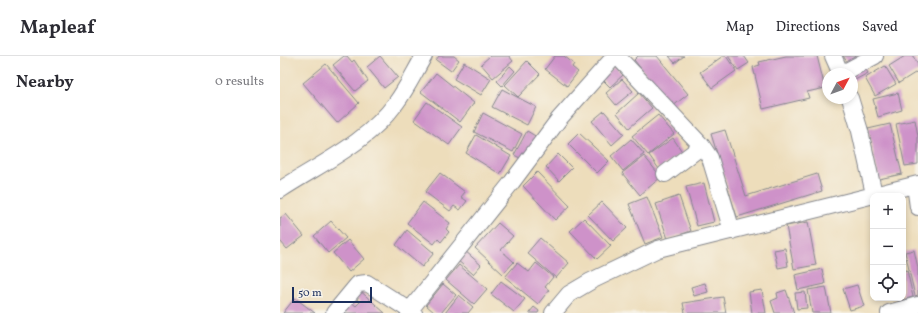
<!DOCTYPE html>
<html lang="en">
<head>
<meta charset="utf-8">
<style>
	:root { --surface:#fff; --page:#f2f2f3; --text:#2b2b33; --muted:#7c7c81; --line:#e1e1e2 }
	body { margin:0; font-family:Vollkorn,serif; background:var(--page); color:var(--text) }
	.controls { position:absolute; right:12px; bottom:12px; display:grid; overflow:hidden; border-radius:8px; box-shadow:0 2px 6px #0003 }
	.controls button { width:36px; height:36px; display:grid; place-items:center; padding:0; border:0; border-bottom:1px solid var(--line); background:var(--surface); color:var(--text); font:20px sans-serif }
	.compass { position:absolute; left:542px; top:12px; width:36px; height:36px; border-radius:50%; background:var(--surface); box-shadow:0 2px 6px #0003; rotate:49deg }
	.scale { position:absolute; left:12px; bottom:10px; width:80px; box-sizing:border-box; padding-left:4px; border:2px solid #1b2f5e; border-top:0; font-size:11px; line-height:14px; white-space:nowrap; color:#1b2f5e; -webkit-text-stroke:3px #f7f3e8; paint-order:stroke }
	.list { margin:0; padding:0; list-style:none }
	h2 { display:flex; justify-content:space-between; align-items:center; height:52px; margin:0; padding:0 16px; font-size:17px }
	h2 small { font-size:13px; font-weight:400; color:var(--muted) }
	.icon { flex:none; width:22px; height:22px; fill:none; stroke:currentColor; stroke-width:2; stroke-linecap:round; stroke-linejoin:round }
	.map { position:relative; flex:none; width:638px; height:257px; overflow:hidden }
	header { display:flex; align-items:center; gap:24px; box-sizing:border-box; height:56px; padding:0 20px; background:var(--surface); border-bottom:1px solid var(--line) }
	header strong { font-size:19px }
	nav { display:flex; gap:22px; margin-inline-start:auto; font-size:14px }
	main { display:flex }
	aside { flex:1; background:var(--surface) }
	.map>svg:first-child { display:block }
</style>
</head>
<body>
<header>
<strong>Mapleaf</strong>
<nav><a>Map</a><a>Directions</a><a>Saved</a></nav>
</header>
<main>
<aside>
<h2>Nearby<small>0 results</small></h2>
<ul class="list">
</ul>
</aside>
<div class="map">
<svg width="638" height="257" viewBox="0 0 638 257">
	<rect width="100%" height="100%" fill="#f7f3e8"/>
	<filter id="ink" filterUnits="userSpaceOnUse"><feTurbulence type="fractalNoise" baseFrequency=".025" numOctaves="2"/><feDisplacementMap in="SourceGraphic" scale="8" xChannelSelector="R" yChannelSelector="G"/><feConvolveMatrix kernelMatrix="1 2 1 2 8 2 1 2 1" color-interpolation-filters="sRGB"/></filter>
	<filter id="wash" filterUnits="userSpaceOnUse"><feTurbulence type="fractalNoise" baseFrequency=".012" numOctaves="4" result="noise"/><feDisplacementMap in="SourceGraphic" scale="16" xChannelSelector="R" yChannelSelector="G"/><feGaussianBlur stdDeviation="0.9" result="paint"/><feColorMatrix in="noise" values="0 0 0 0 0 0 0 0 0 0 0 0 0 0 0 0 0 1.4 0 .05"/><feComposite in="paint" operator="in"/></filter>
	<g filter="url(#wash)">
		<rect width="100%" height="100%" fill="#edddbb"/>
		<g id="blocks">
			<path fill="#ce92c9" d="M 64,0 L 67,0 L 72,6 L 74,4 L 88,25 L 75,35 L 53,9 Z
				M 100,0 L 118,21 L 104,32 L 87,11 Z
				M 159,0 L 174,0 L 179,4 L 171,15 L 156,4 Z
				M 210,0 L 229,0 L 233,5 L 213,22 L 201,8 Z
				M 275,0 L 284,0 L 294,8 L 292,11 L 298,16 L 287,30 L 265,13 Z
				M 358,0 L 377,0 L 408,38 L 392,51 L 354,4 Z
				M 389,0 L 404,0 L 395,7 Z
				M 443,0 L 446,0 L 456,15 L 432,32 L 420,16 Z
				M 448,0 L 464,0 L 469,7 L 458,14 Z
				M 506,0 L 537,0 L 545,32 L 527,36 L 529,42 L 483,53 L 473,11 L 480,9 L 479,6 Z
				M 563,0 L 580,0 L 568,7 Z
				M 625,0 L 633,0 L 638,9 L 638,15 L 619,27 L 609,10 Z
				M 247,5 L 260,18 L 238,41 L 225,29 Z
				M 184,6 L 211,23 L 201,39 L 174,23 Z
				M 46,8 L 79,47 L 57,67 L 23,27 Z
				M 230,10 L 235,15 L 222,30 L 217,25 Z
				M 335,10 L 343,19 L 330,31 L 321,22 Z
				M 584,10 L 588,17 L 573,25 L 572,18 Z
				M 605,10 L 616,28 L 595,40 L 585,22 Z
				M 156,17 L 194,47 L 180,66 L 141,36 Z
				M 342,23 L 353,35 L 336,49 L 326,37 Z
				M 222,33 L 256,51 L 247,69 L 212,51 Z
				M 359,37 L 372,52 L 349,72 L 337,57 Z
				M 618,37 L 622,54 L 598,61 L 593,43 Z
				M 147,46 L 182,71 L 169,89 L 134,64 Z
				M 324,55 L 344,78 L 332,89 L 312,65 Z
				M 203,57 L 242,78 L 233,96 L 194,76 Z
				M 378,59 L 394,78 L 368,99 L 352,80 Z
				M 635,64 L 638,80 L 638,108 L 625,110 L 616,68 Z
				M 610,68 L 622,118 L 599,123 L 588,73 Z
				M 445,74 L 466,140 L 537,118 L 542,135 L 457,161 L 431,78 Z
				M 247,75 L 257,81 L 244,104 L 234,99 Z
				M 299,77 L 329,105 L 317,117 L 288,88 Z
				M 196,79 L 231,100 L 220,118 L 186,97 Z
				M 393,82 L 403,97 L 379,113 L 369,99 Z
				M 351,83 L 364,98 L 343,115 L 331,100 Z
				M 278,98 L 292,112 L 279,125 L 266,111 Z
				M 364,100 L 381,121 L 360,139 L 342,117 Z
				M 257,116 L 290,150 L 275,164 L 243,130 Z
				M 160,117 L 185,136 L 181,141 L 187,145 L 180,154 L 174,150 L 170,155 L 145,136 Z
				M 424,127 L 434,166 L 417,170 L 406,131 Z
				M 399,140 L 411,175 L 388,183 L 376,148 Z
				M 367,141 L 383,181 L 365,188 L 349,148 Z
				M 143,146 L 170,167 L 166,173 L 169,176 L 161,186 L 158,183 L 154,188 L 127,167 Z
				M 322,146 L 347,172 L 333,185 L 308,159 Z
				M 6,158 L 24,180 L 7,193 L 0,185 L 0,162 Z
				M 304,162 L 331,190 L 317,203 L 290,175 Z
				M 51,165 L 66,182 L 48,197 L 34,180 Z
				M 528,166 L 536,209 L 514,213 L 506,170 Z
				M 218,167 L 233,180 L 221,194 L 234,206 L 223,218 L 195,192 Z
				M 127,174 L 154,197 L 142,211 L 116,189 Z
				M 260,182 L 289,207 L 276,222 L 247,197 Z
				M 68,184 L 84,203 L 69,216 L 53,197 Z
				M 505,192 L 508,210 L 498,212 L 494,194 Z
				M 184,194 L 201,209 L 193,218 L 176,203 Z
				M 634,194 L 638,212 L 638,239 L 635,240 L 625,196 Z
				M 237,207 L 249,216 L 256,207 L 273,221 L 265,231 L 269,234 L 258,248 L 225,221 Z
				M 179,209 L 207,233 L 194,248 L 166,224 Z
				M 542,213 L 545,228 L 518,234 L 515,219 Z
				M 627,214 L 633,241 L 618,245 L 617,242 L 623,242 L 623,215 Z
				M 221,225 L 245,243 L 234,256 L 211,238 Z
				M 425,227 L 428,236 L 414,240 L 411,231 Z
				M 163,228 L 176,239 L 161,257 L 155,257 L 146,249 Z
				M 577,229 L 584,250 L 570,254 L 563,233 Z
				M 546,231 L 551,257 L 532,257 L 528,234 Z
				M 77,232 L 105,257 L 59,257 L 70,245 L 76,250 L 80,246 L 72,238 Z
				M 482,234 L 486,257 L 472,257 L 469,236 Z
				M 506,234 L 514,257 L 495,257 L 491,245 L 498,242 L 497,237 Z
				M 525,236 L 527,252 L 517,253 L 515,237 Z
				M 179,239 L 193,251 L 188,257 L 165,257 Z
				M 443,241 L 446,257 L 405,257 L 403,247 Z
				M 15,242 L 35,257 L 3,257 Z
				M 254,251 L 259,255 L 258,257 L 249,257 Z"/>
		</g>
	</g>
	<g filter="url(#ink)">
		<use href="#blocks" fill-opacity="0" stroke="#84868c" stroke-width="1"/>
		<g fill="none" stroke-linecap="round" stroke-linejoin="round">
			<defs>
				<path id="minor" d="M 337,0 L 422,90 L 430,102 L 452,175
					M 553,0 L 561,18
					M 561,18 L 595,0
					M 570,42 L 580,75 L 594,138
					M 385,118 L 422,90
					M 635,129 L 638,151
					M 0,134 C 41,107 86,88 116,47 C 127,32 135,15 144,0
					M 130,254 L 232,126 L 279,63 L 335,0
					M 54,257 L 78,228 L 87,227 L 134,257
					M 273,257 L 289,238 L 311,225 L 378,193 L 638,128
					M 609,257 L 638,249"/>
			</defs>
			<use href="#minor" stroke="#84868c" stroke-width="18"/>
			<use href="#minor" stroke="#fff" stroke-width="16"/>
		</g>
	</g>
</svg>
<div class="controls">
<button>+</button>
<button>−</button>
<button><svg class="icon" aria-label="locate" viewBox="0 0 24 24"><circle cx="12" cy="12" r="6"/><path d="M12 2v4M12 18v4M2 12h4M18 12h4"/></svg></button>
</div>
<svg class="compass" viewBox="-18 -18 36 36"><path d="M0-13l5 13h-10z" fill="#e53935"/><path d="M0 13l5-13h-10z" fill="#7c7c81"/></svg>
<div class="scale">50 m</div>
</div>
</main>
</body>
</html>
